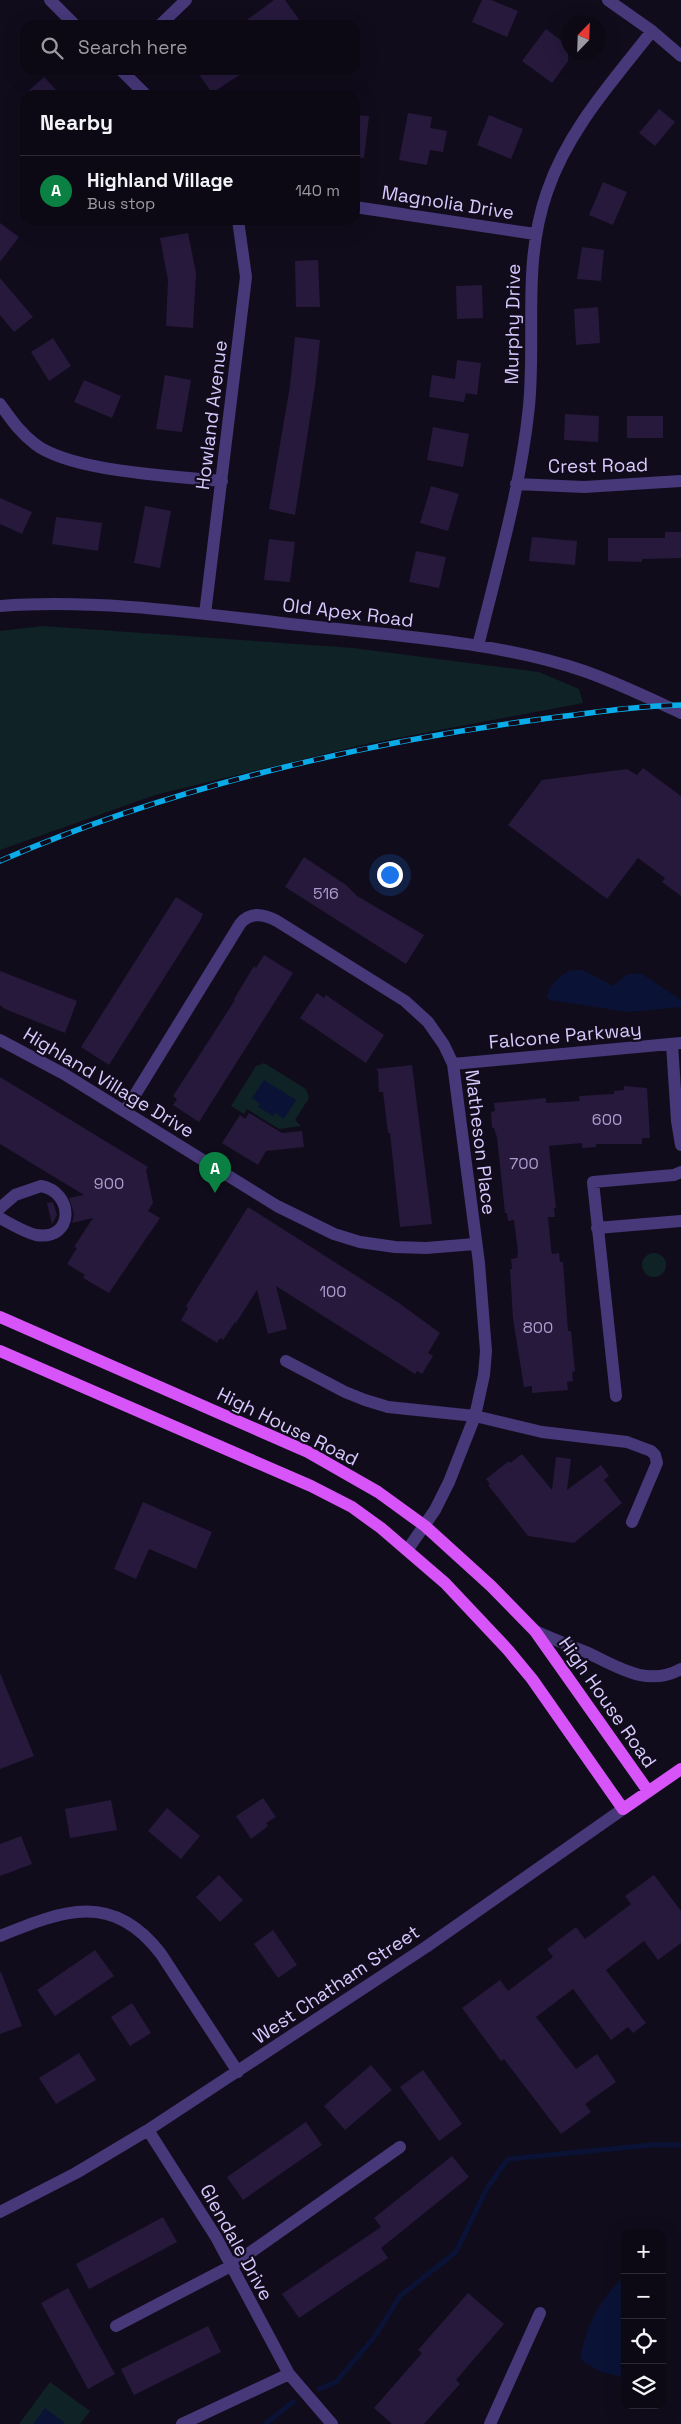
<!DOCTYPE html>
<html lang="en">
<head>
<meta charset="utf-8">
<style>
	:root { --surface:#0d0914; --page:#16121d; --text:#f1f3f6; --muted:#9a9aa0; --line:#2d2a34; --accent:#0b8043 }
	body { margin:0; font-family:"Space Grotesk",sans-serif; background:var(--page); color:var(--text) }
	.controls { position:absolute; right:15px; bottom:15px; display:grid; overflow:hidden; border-radius:10px; box-shadow:0 5px 20px #0002 }
	.controls button { width:45px; height:45px; display:grid; place-items:center; padding:0; border:0; border-bottom:1px solid var(--line); background:var(--surface); color:var(--text); font:25px sans-serif }
	.compass { position:absolute; left:561px; top:15px; width:45px; height:45px; border-radius:50%; background:var(--surface); box-shadow:0 5px 20px #0002; rotate:23deg }
	.you { position:absolute; left:389px; top:874px; width:18px; height:18px; margin:-12px; border:4px solid #fff; border-radius:50%; background:#1a73e8; box-shadow:0 0 0 8px #1a73e833 }
	.badge { display:grid; place-items:center; width:32px; height:32px; border-radius:50%; background:var(--accent); color:#fff; font-size:16px; font-weight:700 }
	.pin { position:absolute; translate:-50% -41px; filter:drop-shadow(0 1px 2px #0008) }
	.pin::after { content:''; position:absolute; top:26px; width:18px; height:15px; background:inherit; clip-path:polygon(0 0,100% 0,50% 100%) }
	.list { margin:0; padding:0; list-style:none }
	h2 { display:flex; justify-content:space-between; align-items:center; height:65px; margin:0; padding:0 20px; font-size:21px }
	h2 small { font-size:16px; font-weight:400; color:var(--muted) }
	.list li { display:grid; grid-template-columns:32px 1fr auto; gap:15px; align-items:center; box-sizing:border-box; height:70px; padding:0 20px; border-top:1px solid var(--line) }
	.list b { display:block; font-size:19px; white-space:nowrap }
	.list p { margin:0; font-size:16px; white-space:nowrap; color:var(--muted) }
	.list em { font-size:16px; font-style:normal; color:var(--muted) }
	.icon { flex:none; width:28px; height:28px; fill:none; stroke:currentColor; stroke-width:2; stroke-linecap:round; stroke-linejoin:round }
	.map { position:relative; flex:none; width:681px; height:2424px; overflow:hidden }
	.search { position:absolute; background:var(--surface); box-shadow:0 5px 20px #0002; left:20px; top:20px; width:340px; height:55px; display:flex; align-items:center; gap:12px; box-sizing:border-box; padding:0 18px; border-radius:15px; color:var(--muted); font-size:19px }
	.panel { position:absolute; background:var(--surface); box-shadow:0 5px 20px #0002; left:20px; top:90px; width:340px; height:135px; border-radius:15px }
	.map>svg:first-child { display:block }
</style>
</head>
<body>
<div class="map">
<svg width="681" height="2424" viewBox="0 0 681 2424">
	<rect width="100%" height="100%" fill="#110c1b"/>
	<path fill="#0f2225" d="M 43,626 L 353,648 L 539,672 L 579,689 L 583,703 L 366,744 L 155,795 L 0,850 L 0,631 Z
		M 264,1063 L 306,1089 L 309,1098 L 295,1120 L 301,1126 L 279,1129 L 247,1109 L 244,1114 L 231,1106 L 256,1066 Z
		M642 1265a12 12 0 1 1 24 0a12 12 0 1 1-24 0Z
		M 50,2382 L 90,2411 L 80,2424 L 19,2424 Z"/>
	<path fill="#0a1336" d="M 572,970 L 583,970 L 613,986 L 628,974 L 642,974 L 681,1000 L 681,1007 L 628,1012 L 550,1000 L 547,997 C 549,986 561,973 572,970 Z
		M 264,1080 L 296,1100 L 284,1119 L 275,1113 L 273,1116 L 258,1107 L 260,1104 L 252,1098 Z
		M 625,2277 L 625,2378 L 599,2371 L 581,2360 C 583,2331 602,2294 625,2277 Z
		M 45,2408 L 65,2423 L 64,2424 L 33,2424 Z"/>
	<g fill="none" stroke-linecap="round" stroke-linejoin="round">
		<path stroke="#0a1336" stroke-width="5" d="M 319,2389 L 336,2382 L 375,2336 L 400,2296 L 456,2252 L 487,2188 L 508,2159 L 651,2145 L 681,2145
			M 265,2424 L 293,2402"/>
	</g>
	<path fill="#26193c" d="M 274,0 L 285,0 L 303,25 L 240,25 Z
		M 482,0 L 491,0 L 518,11 L 507,37 L 472,22 Z
		M 546,29 L 568,46 L 568,61 L 552,83 L 522,61 Z
		M 196,70 L 247,70 L 212,93 Z
		M 44,77 L 61,95 L 24,95 Z
		M 659,109 L 675,122 L 655,146 L 639,133 Z
		M 408,113 L 432,117 L 430,128 L 447,131 L 443,152 L 430,150 L 427,165 L 399,160 Z
		M 355,115 L 369,116 L 364,158 L 355,157 Z
		M 489,115 L 523,129 L 511,159 L 477,145 Z
		M 603,182 L 627,192 L 613,225 L 589,215 Z
		M 0,223 L 19,237 L 0,262 Z
		M 188,233 L 196,273 L 193,328 L 166,326 L 168,280 L 160,238 Z
		M 582,247 L 604,250 L 601,281 L 577,279 Z
		M 318,260 L 320,307 L 296,307 L 295,261 Z
		M 0,278 L 33,317 L 14,332 L 0,315 Z
		M 482,285 L 483,318 L 457,319 L 456,286 Z
		M 598,307 L 600,343 L 576,345 L 574,309 Z
		M 295,337 L 320,340 L 315,386 L 295,515 L 269,509 L 290,386 Z
		M 53,338 L 71,366 L 49,381 L 31,352 Z
		M 457,360 L 481,363 L 477,395 L 466,393 L 464,402 L 429,397 L 432,375 L 455,379 Z
		M 165,375 L 191,380 L 182,432 L 156,429 Z
		M 84,380 L 121,396 L 112,418 L 74,402 Z
		M 565,414 L 599,416 L 598,442 L 564,440 Z
		M 627,416 L 663,416 L 663,438 L 627,438 Z
		M 433,427 L 469,434 L 463,467 L 427,460 Z
		M 431,486 L 459,494 L 448,531 L 420,523 Z
		M 0,498 L 32,512 L 22,534 L 0,524 Z
		M 145,506 L 171,511 L 160,568 L 134,563 Z
		M 56,517 L 102,523 L 98,551 L 52,544 Z
		M 665,532 L 681,532 L 681,558 L 642,559 L 642,562 L 608,561 L 608,538 L 665,538 Z
		M 532,537 L 577,541 L 575,565 L 529,561 Z
		M 269,539 L 295,542 L 290,582 L 264,580 Z
		M 416,551 L 446,557 L 439,588 L 409,582 Z
		M 643,768 L 681,796 L 681,896 L 662,882 L 665,878 L 638,858 L 607,899 L 508,825 L 542,780 L 627,769 L 637,775 Z
		M 304,857 L 346,885 L 357,896 L 424,935 L 406,964 L 285,887 Z
		M 176,897 L 203,914 L 200,921 L 109,1065 L 81,1047 Z
		M 264,955 L 293,973 L 199,1122 L 173,1105 L 177,1099 L 173,1096 L 235,1000 L 234,999 L 254,966 L 256,968 Z
		M 0,971 L 77,1001 L 65,1033 L 5,1009 L 0,1005 Z
		M 317,993 L 324,998 L 326,995 L 384,1035 L 366,1063 L 300,1018 Z
		M 412,1065 L 432,1224 L 400,1227 L 390,1133 L 388,1133 L 383,1092 L 379,1092 L 378,1071 L 376,1069 Z
		M 0,1077 L 148,1167 L 146,1170 L 153,1203 L 148,1211 L 160,1218 L 109,1293 L 83,1278 L 85,1275 L 67,1264 L 77,1248 L 74,1247 L 93,1218 L 72,1223 L 74,1214 L 69,1198 L 84,1195 L 0,1144 Z
		M 624,1086 L 647,1088 L 650,1138 L 642,1138 L 642,1144 L 596,1144 L 596,1147 L 582,1148 L 582,1143 L 549,1146 L 556,1208 L 554,1208 L 555,1217 L 548,1217 L 551,1249 L 552,1254 L 559,1253 L 560,1262 L 563,1262 L 568,1331 L 571,1331 L 575,1371 L 572,1372 L 573,1381 L 567,1382 L 568,1390 L 532,1393 L 532,1386 L 524,1387 L 513,1319 L 510,1269 L 512,1269 L 511,1259 L 517,1258 L 518,1252 L 514,1220 L 508,1221 L 507,1213 L 505,1213 L 497,1137 L 494,1128 L 492,1128 L 491,1112 L 495,1111 L 494,1103 L 546,1098 L 546,1103 L 580,1101 L 579,1096 L 614,1094 L 614,1091 L 624,1090 Z
		M 249,1113 L 282,1133 L 302,1131 L 304,1147 L 266,1151 L 258,1165 L 222,1143 L 240,1115 L 245,1119 Z
		M 53,1202 L 57,1215 L 52,1224 L 47,1203 Z
		M 248,1207 L 399,1303 L 440,1333 L 428,1353 L 433,1356 L 422,1374 L 417,1371 L 415,1374 L 276,1286 L 287,1329 L 268,1334 L 257,1290 L 236,1323 L 235,1322 L 223,1340 L 220,1338 L 217,1343 L 181,1320 L 188,1308 L 186,1306 Z
		M 522,1454 L 552,1490 L 556,1457 L 571,1459 L 567,1490 L 601,1465 L 609,1476 L 604,1480 L 622,1503 L 574,1543 L 528,1536 L 488,1485 L 490,1484 L 486,1479 L 509,1461 L 510,1463 Z
		M 143,1502 L 212,1532 L 196,1569 L 149,1549 L 136,1579 L 114,1569 Z
		M 0,1673 L 34,1756 L 0,1769 Z
		M 263,1798 L 276,1817 L 266,1823 L 268,1826 L 251,1839 L 236,1816 Z
		M 111,1800 L 117,1830 L 70,1838 L 65,1809 Z
		M 167,1808 L 200,1836 L 181,1859 L 148,1831 Z
		M 21,1836 L 32,1864 L 0,1876 L 0,1844 Z
		M 219,1875 L 243,1900 L 220,1922 L 196,1897 Z
		M 654,1875 L 681,1911 L 681,1943 L 658,1960 L 644,1941 L 606,1970 L 646,2023 L 633,2033 L 628,2027 L 611,2040 L 573,1989 L 536,2017 L 576,2069 L 597,2054 L 616,2082 L 585,2104 L 591,2112 L 561,2134 L 504,2059 L 501,2061 L 462,2008 L 500,1980 L 508,1991 L 553,1957 L 547,1949 L 576,1927 L 585,1939 L 631,1904 L 625,1896 Z
		M 273,1930 L 297,1965 L 278,1978 L 254,1944 Z
		M 95,1950 L 114,1976 L 55,2016 L 37,1990 Z
		M 1,1972 L 22,2026 L 0,2034 L 0,1973 Z
		M 132,2003 L 151,2033 L 130,2046 L 111,2017 Z
		M 79,2053 L 96,2080 L 56,2104 L 39,2078 Z
		M 371,2065 L 392,2090 L 345,2130 L 324,2106 Z
		M 423,2070 L 462,2124 L 439,2141 L 400,2087 Z
		M 306,2122 L 322,2145 L 243,2200 L 227,2177 Z
		M 452,2156 L 469,2177 L 381,2248 L 388,2258 L 299,2318 L 282,2294 L 381,2227 L 374,2218 Z
		M 163,2217 L 177,2242 L 89,2289 L 76,2264 Z
		M 68,2288 L 115,2374 L 88,2389 L 41,2303 Z
		M 468,2293 L 504,2324 L 456,2380 L 460,2384 L 424,2424 L 392,2424 L 374,2408 L 422,2353 L 418,2350 Z
		M 208,2326 L 221,2352 L 134,2395 L 121,2369 Z"/>
	<g fill="none" stroke-linecap="round" stroke-linejoin="round">
		<path stroke="#463879" stroke-width="12" d="M 50,0 L 75,25
			M 608,0 L 652,31 L 681,56
			M 160,25 L 186,0
			M 121,70 L 146,95
			M 355,207 L 535,234
			M 0,404 C 11,419 20,433 35,444 C 71,472 175,476 222,481
			M 516,484 L 584,487 L 681,481
			M 0,606 C 94,599 189,612 282,623 C 382,635 488,639 584,671 C 618,683 649,698 681,713
			M 205,614 L 246,277 L 238,220
			M 478,646 C 497,568 521,487 529,406 C 536,332 522,264 547,192 C 568,130 612,82 652,31
			M 0,1040 L 64,1074 L 277,1206 L 334,1234 L 360,1242 L 395,1247 L 426,1248 L 475,1244
			M 672,1044 L 677,1121 L 681,1145
			M 453,1064 L 681,1043
			M 125,1111 L 240,924 C 250,911 264,914 277,921 L 405,1001 L 428,1022 L 444,1045 L 453,1064 L 479,1263 L 486,1351 L 484,1375 L 475,1416 L 449,1482 L 435,1510 L 408,1549
			M 0,1208 L 15,1195 L 41,1186 C 74,1192 75,1241 36,1235 C 24,1232 11,1224 0,1218
			M 597,1228 L 681,1221
			M 286,1361 L 345,1392 L 365,1400 L 388,1407 L 475,1416 L 542,1432 L 627,1442 L 651,1451 L 655,1455 L 657,1463 L 632,1522
			M 616,1396 L 593,1182 L 674,1175 L 681,1172
			M 535,1631 C 552,1639 569,1645 586,1652 C 616,1666 647,1688 681,1669
			M 0,1936 C 62,1911 112,1890 161,1954 L 238,2072
			M 148,2130 L 216,2237 L 289,2374 L 332,2424
			M 0,2212 L 76,2173 L 148,2130 L 426,1947 L 623,1809
			M 116,2326 L 231,2266 L 400,2147
			M 182,2424 L 289,2374
			M 490,2424 L 540,2313"/>
		<path stroke="#d754f8" stroke-width="12" d="M 0,1317 L 308,1452 L 378,1492 L 425,1526 L 491,1586 L 535,1631 L 648,1791
			M 0,1351 L 311,1486 L 352,1507 L 381,1528 L 445,1583 L 508,1650 L 532,1679 L 623,1809 L 681,1769"/>
		<defs>
			<path id="rail" d="M 0,861 C 166,789 356,744 535,720 C 583,714 632,706 681,705"/>
		</defs>
		<use href="#rail" stroke="#09ace8" stroke-width="5.5"/>
		<use href="#rail" stroke="#110c1b" stroke-width="4" stroke-dasharray="11" stroke-linecap="butt"/>
	</g>
	<g text-anchor="middle" stroke-width="4.5" stroke-linejoin="round" paint-order="stroke">
		<g font-size="16" fill="#ab9ccd">
			<text x="326" y="899">516</text>
			<text x="607" y="1125">600</text>
			<text x="524" y="1169">700</text>
			<text x="109" y="1189">900</text>
			<text x="333" y="1297">100</text>
			<text x="538" y="1333">800</text>
		</g>
		<g font-size="19" fill="#d7c8fd" stroke="#110c1b">
			<text transform="translate(448 202) rotate(9)" y="7">Magnolia Drive</text>
			<text transform="translate(512 324) rotate(-89)" y="7">Murphy Drive</text>
			<text transform="translate(211 415) rotate(-83)" y="7">Howland Avenue</text>
			<text transform="translate(598 465) rotate(-1)" y="7">Crest Road</text>
			<text transform="translate(348 612) rotate(7)" y="7">Old Apex Road</text>
			<text transform="translate(565 1035) rotate(-5)" y="7">Falcone Parkway</text>
			<text transform="translate(109 1082) rotate(31)" y="7">Highland Village Drive</text>
			<text transform="translate(481 1142) rotate(83)" y="7">Matheson Place</text>
			<text transform="translate(288 1426) rotate(26)" y="7">High House Road</text>
			<text transform="translate(608 1702) rotate(55)" y="7">High House Road</text>
			<text transform="translate(336 1984) rotate(-34)" y="7">West Chatham Street</text>
			<text transform="translate(237 2242) rotate(61)" y="7">Glendale Drive</text>
		</g>
	</g>
</svg>
<div class="controls">
<button>+</button>
<button>−</button>
<button><svg class="icon" aria-label="locate" viewBox="0 0 24 24"><circle cx="12" cy="12" r="6"/><path d="M12 2v4M12 18v4M2 12h4M18 12h4"/></svg></button>
<button><svg class="icon" aria-label="layers" viewBox="0 0 24 24"><path d="M12 4l9 5-9 5-9-5zM3 14l9 5 9-5"/></svg></button>
</div>
<svg class="compass" viewBox="-18 -18 36 36"><path d="M0-13l5 13h-10z" fill="#e53935"/><path d="M0 13l5-13h-10z" fill="#9a9aa0"/></svg>
<div class="you"></div>
<div class="pin badge" style="left:215px;top:1193px">A</div>
<div class="search"><svg class="icon" aria-label="search" viewBox="0 0 24 24"><circle cx="10" cy="10" r="6"/><path d="M15 15l6 6"/></svg>Search here</div>
<section class="panel">
<h2>Nearby<small></small></h2>
<ul class="list">
<li><span class="badge">A</span><div><b>Highland Village</b><p>Bus stop</p></div><em>140 m</em></li>
</ul>
</section>
</div>
</body>
</html>
